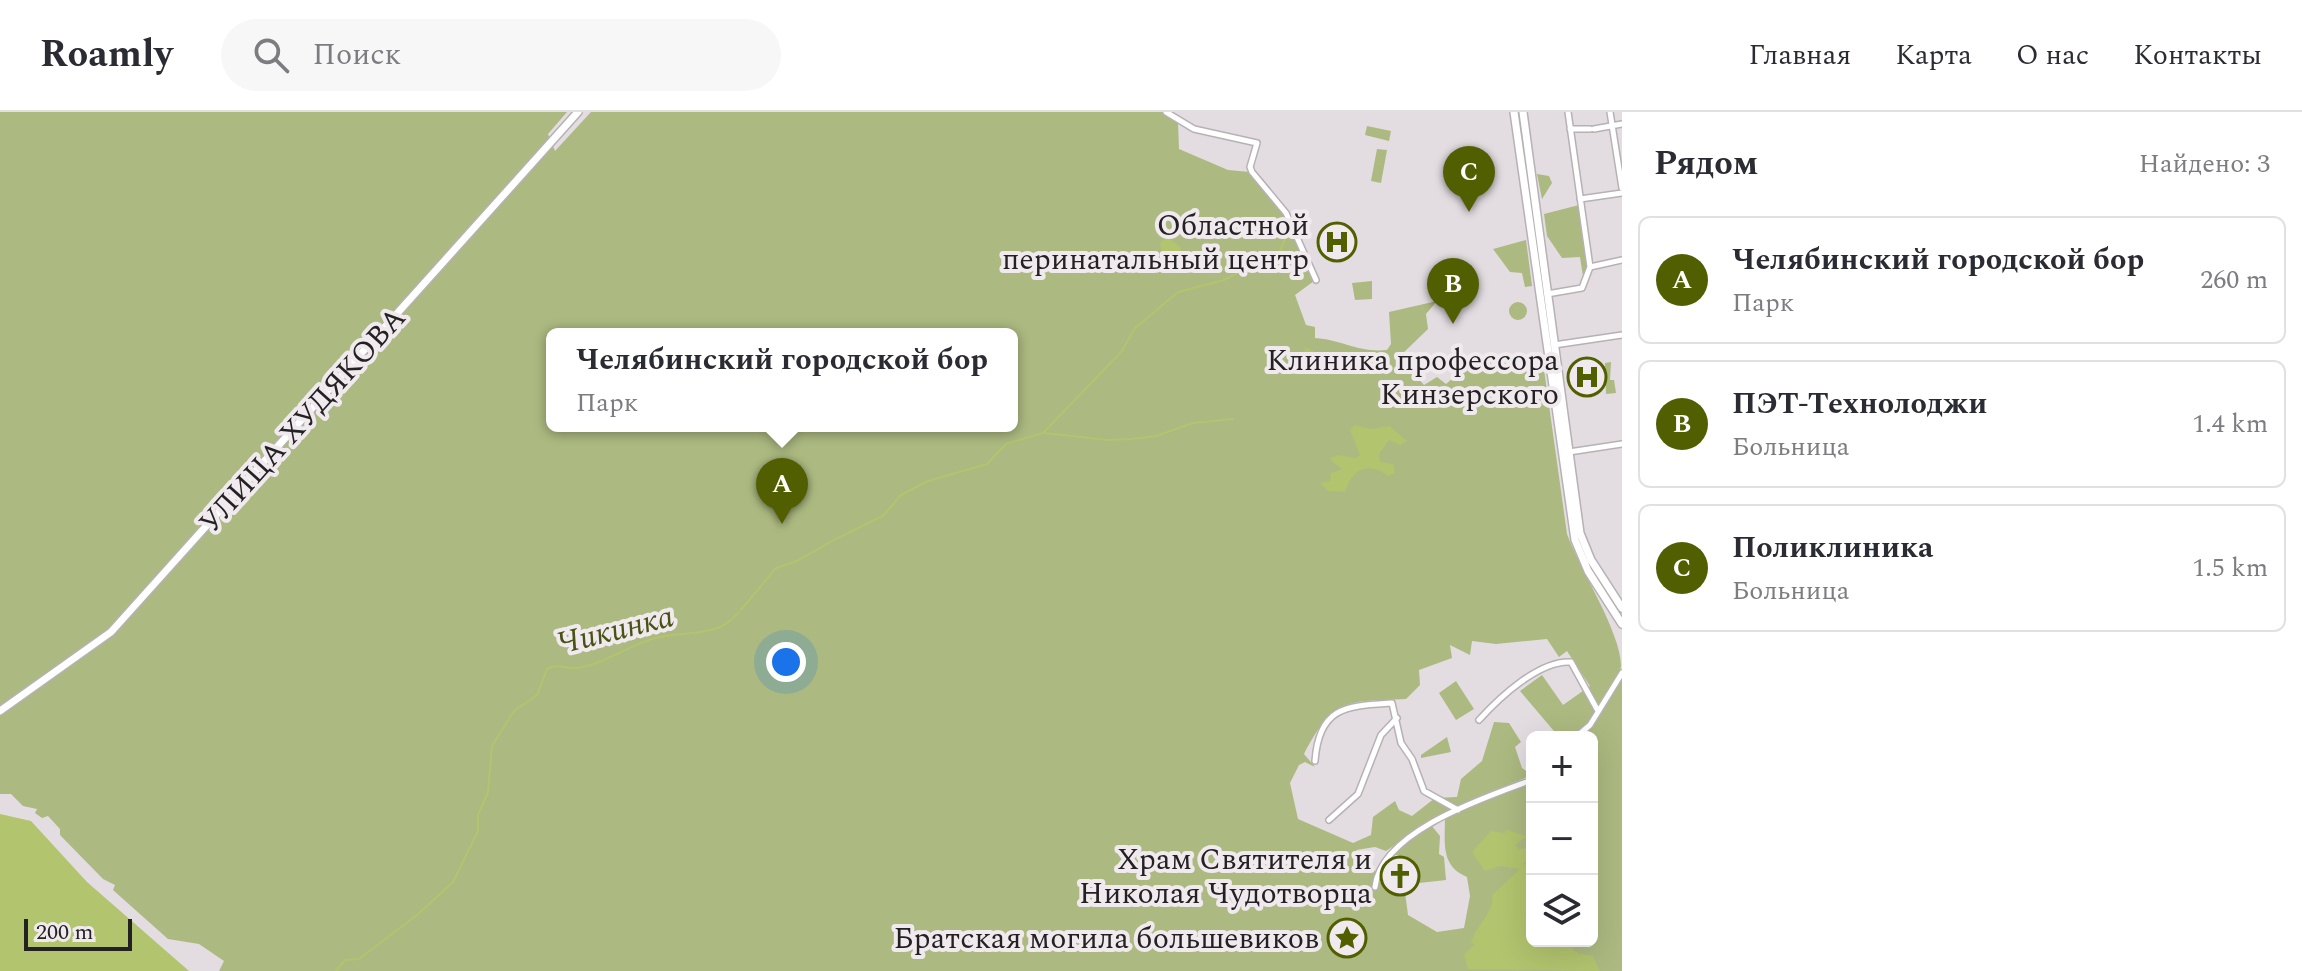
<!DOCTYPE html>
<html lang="ru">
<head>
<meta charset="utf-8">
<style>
	:root { --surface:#fff; --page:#f7f7f7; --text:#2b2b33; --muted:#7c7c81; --line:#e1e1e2; --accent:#515f00 }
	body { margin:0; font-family:Spectral,serif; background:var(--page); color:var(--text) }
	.controls { position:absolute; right:24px; bottom:24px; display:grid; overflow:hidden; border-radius:12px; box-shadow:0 8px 32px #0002 }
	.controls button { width:72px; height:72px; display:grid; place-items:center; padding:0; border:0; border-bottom:2px solid var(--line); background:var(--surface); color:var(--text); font:40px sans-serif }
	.scale { position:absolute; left:24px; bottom:20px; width:108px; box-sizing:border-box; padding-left:8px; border:4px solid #232122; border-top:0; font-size:22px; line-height:28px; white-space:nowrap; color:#232122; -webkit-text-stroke:6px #f0eaee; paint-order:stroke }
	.you { position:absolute; left:786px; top:550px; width:28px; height:28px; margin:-20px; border:6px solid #fff; border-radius:50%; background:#1a73e8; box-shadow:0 0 0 12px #1a73e833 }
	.badge { display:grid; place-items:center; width:52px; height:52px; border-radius:50%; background:var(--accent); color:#fff; font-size:26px; font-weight:700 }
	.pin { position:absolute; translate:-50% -66px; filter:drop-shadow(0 2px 4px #0008) }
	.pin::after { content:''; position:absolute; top:42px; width:28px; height:24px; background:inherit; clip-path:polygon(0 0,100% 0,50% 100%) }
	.popup { position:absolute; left:546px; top:216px; width:472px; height:104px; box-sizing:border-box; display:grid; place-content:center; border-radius:12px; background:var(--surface); filter:drop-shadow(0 2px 6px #0005); font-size:26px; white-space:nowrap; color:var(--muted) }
	.popup b { font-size:30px; color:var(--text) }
	.popup::after { content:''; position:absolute; left:50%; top:100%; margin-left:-16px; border:16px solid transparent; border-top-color:var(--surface) }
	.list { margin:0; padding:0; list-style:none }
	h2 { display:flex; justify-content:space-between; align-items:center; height:104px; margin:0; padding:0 32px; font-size:34px }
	h2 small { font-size:26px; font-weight:400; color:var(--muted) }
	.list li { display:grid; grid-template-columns:52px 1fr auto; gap:24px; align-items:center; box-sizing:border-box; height:128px; margin:0 16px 16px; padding:0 16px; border:2px solid var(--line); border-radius:12px }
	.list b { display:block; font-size:30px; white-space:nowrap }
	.list p { margin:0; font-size:26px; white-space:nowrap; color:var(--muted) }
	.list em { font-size:26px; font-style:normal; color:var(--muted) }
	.icon { flex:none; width:44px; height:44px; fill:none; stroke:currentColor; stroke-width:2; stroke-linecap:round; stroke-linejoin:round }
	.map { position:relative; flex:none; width:1622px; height:859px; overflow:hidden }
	header { display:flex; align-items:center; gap:48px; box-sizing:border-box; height:112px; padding:0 40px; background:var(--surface); border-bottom:2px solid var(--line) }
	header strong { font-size:38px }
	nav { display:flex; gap:44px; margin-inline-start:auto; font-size:28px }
	.search { width:560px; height:72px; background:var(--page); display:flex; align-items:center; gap:20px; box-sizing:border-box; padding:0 28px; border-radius:44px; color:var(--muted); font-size:30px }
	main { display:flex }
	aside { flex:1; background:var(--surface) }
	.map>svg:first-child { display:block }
</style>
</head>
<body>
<header>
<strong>Roamly</strong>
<div class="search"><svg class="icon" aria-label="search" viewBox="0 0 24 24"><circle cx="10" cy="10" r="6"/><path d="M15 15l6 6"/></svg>Поиск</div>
<nav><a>Главная</a><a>Карта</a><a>О нас</a><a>Контакты</a></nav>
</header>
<main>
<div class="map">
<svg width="1622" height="859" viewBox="0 0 1622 859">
	<rect width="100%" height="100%" fill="#e3dde1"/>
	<path fill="#acb980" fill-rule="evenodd" d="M 0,0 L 567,0 L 548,22 L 555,39 L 591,0 L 1164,0 L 1178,10 L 1179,37 L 1228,58 L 1250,60 L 1285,102 L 1314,169 L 1295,183 L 1306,213 L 1315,215 L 1315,226 C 1343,228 1359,241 1387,238 L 1391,232 L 1389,200 L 1437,189 L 1426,202 L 1428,217 L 1399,245 L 1424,273 L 1437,265 L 1446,272 L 1468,253 L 1542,243 L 1567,422 C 1580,458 1622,522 1621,555 C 1616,568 1606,581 1599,593 C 1590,609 1579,625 1559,625 L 1520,579 L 1542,563 L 1563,593 L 1590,574 L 1567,539 L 1559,545 L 1547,527 L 1496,532 L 1472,529 L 1470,543 L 1450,533 L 1452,546 L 1419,558 L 1420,573 L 1406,587 C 1345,590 1334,585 1304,642 L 1315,655 L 1305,650 L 1299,653 L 1290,671 L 1298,707 L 1353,731 L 1371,723 L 1373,705 L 1395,689 L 1399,698 L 1412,704 L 1435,686 L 1457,685 L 1461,667 L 1482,649 L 1494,610 L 1509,611 L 1521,630 L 1515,635 L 1522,656 L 1532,663 L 1446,699 L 1386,739 L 1375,735 L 1356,738 L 1376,760 L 1379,770 L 1404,773 L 1408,803 L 1437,820 L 1464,816 L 1470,784 L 1467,765 C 1440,754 1445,730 1445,705 L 1532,669 L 1532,829 L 1592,829 L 1592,625 L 1578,625 L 1591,614 L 1622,561 L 1622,859 L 219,859 L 224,849 L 199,832 L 168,827 L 113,778 L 115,773 L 103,767 L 60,723 L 60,717 L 48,704 L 42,706 L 35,701 L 37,697 L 23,694 L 11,682 L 0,682 ZM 552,222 L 1012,222 L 1012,314 L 552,314 Z
		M 1367,14 L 1391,19 L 1389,29 L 1365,23 Z
		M 1377,37 L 1387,38 L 1381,71 L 1371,69 Z
		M 1537,62 L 1549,64 L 1552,71 L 1542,87 Z
		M 1579,93 L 1588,157 L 1583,164 L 1580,145 L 1562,146 L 1547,124 L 1544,102 Z
		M 1526,128 L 1532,174 L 1525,175 L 1522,161 L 1510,160 L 1493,137 Z
		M 1372,169 L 1372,187 L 1355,188 L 1352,171 Z
		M1509 199a9 9 0 1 1 18 0a9 9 0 1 1-18 0Z
		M 1611,250 L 1610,268 L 1614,268 L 1616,281 L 1606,282 L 1605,251 Z
		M 1456,569 L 1474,597 L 1456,608 L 1439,581 Z
		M 1447,625 L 1451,640 L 1421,646 L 1421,643 Z
		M 1431,713 L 1440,724 L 1439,742 L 1444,745 L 1446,768 L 1410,772 L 1403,753 L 1413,751 L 1411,747 L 1393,742 Z"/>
	<path fill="#b2c46e" d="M 1168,125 L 1180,135 L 1183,146 L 1172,154 L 1163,149 L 1160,130 Z
		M 1305,235 L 1326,245 L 1333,240 L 1336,243 L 1325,252 L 1302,249 Z
		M 1355,313 L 1371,317 L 1390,314 L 1407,329 L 1400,333 L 1389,328 L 1379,342 L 1380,350 L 1393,352 L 1395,361 L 1388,364 C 1367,349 1353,357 1345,380 L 1328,379 L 1320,371 L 1330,369 L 1331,361 L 1342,357 L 1329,347 L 1338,343 L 1356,346 L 1360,343 L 1350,318 Z
		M 0,702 L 31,709 L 87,770 L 189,859 L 0,859 Z
		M 1507,718 L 1526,724 L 1515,733 L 1519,737 L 1529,736 L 1532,744 L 1523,752 L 1532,754 L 1532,829 L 1577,829 L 1572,837 L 1579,842 L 1593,844 L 1600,859 L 1468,857 L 1464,843 L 1475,832 L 1471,831 C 1475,813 1495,801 1492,783 L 1520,757 L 1500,754 L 1485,759 L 1472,740 L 1491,719 L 1504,721 Z"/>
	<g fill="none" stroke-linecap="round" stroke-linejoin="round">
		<path stroke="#b2c46e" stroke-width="2" d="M 1045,321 L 1108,328 L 1131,327 L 1156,324 L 1193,311 L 1233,307
			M 834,428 L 884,403 L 901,383 L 928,369 L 987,352 L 1006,332 L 1043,321 L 1122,239 L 1135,216 L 1178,180 L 1224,168 L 1280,139 L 1288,120
			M 741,498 L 776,456 L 797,449 L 832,429
			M 336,859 L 345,848 L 359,847 L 417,803 L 453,770 L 478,719 L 478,703 L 488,680 L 492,634 L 514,599 L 537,583 L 547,557 C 559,551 565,557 577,556 C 602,553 628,534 652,527 C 683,517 716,528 738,501"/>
		<defs>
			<path id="minor" d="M 1166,0 L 1194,17 L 1257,31 L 1250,55 L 1252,60 L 1286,101 L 1316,168
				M 1568,0 L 1590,155
				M 1610,0 L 1622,76
				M 1570,17 L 1590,17
				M 1594,17 L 1622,12
				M 1580,87 L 1622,81
				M 1590,155 L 1622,148
				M 1547,182 L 1582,176 L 1590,155
				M 1554,233 L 1622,223
				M 1569,340 L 1622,332
				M 1479,608 C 1499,586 1539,548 1571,550 L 1598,599
				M 1576,625 L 1590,613 L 1622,561
				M 1315,649 C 1319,594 1347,594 1392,591 L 1401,631 L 1412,647 L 1424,679 L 1458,698
				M 1329,708 L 1358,682 L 1381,623 L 1397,606
				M 1375,775 C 1381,719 1486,685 1532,668"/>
			<path id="major" d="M 1514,0 L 1575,428 L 1588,459 L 1622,512
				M 1523,0 L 1580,421 L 1591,448 L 1622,496
				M 0,599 L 111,520 L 578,0"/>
		</defs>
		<use href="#minor" stroke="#b7b1b5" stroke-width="8"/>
		<use href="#major" stroke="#b7b1b5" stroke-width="10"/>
		<use href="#minor" stroke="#fff" stroke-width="5"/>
		<use href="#major" stroke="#fff" stroke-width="7"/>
	</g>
	<defs>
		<symbol id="hospital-ring" viewBox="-11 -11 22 22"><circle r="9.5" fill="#f0eaee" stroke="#515f00" stroke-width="1.5"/><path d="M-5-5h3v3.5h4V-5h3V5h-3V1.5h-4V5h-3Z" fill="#515f00"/></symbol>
		<symbol id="church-ring" viewBox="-11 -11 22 22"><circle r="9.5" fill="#f0eaee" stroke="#515f00" stroke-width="1.5"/><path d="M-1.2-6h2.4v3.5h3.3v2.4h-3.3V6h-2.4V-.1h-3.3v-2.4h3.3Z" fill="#515f00"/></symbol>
		<symbol id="sight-ring" viewBox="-11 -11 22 22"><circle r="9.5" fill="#f0eaee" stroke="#515f00" stroke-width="1.5"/><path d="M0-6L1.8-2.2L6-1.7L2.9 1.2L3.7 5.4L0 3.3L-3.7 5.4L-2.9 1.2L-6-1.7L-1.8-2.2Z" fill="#515f00"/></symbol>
	</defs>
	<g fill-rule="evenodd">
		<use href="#hospital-ring" x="1315" y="108" width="44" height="44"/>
		<use href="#hospital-ring" x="1565" y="243" width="44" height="44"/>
		<use href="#church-ring" x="1378" y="742" width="44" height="44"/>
		<use href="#sight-ring" x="1325" y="804" width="44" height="44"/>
	</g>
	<g text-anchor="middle" stroke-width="8" stroke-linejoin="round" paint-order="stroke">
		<g font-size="30" fill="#232122" stroke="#f0eaee" text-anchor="end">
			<text x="1309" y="123">Областной<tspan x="1309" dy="34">перинатальный центр</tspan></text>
			<text x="1559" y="258">Клиника профессора<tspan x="1559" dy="34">Кинзерского</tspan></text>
			<text x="1372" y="757">Храм Святителя и<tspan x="1372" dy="34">Николая Чудотворца</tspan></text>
			<text x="1319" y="836">Братская могила большевиков</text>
		</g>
		<g font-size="30" fill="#232122" stroke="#f0eaee">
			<text transform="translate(302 308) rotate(-48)" y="10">УЛИЦА ХУДЯКОВА</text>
		</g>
		<g font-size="32" font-style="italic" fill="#475213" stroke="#f0eaee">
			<text transform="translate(615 517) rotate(-14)" y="11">Чикинка</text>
		</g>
	</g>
</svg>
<div class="controls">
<button>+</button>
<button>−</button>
<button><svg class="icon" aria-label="layers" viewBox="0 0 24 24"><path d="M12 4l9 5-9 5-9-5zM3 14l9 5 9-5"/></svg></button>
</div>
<div class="scale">200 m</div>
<div class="you"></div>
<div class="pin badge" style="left:782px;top:412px">A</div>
<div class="popup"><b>Челябинский городской бор</b>Парк</div>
<div class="pin badge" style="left:1453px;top:212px">B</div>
<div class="pin badge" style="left:1469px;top:100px">C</div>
</div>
<aside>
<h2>Рядом<small>Найдено: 3</small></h2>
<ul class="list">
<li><span class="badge">A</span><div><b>Челябинский городской бор</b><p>Парк</p></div><em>260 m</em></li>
<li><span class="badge">B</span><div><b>ПЭТ-Технолоджи</b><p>Больница</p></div><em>1.4 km</em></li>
<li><span class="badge">C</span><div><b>Поликлиника</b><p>Больница</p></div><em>1.5 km</em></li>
</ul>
</aside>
</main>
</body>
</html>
